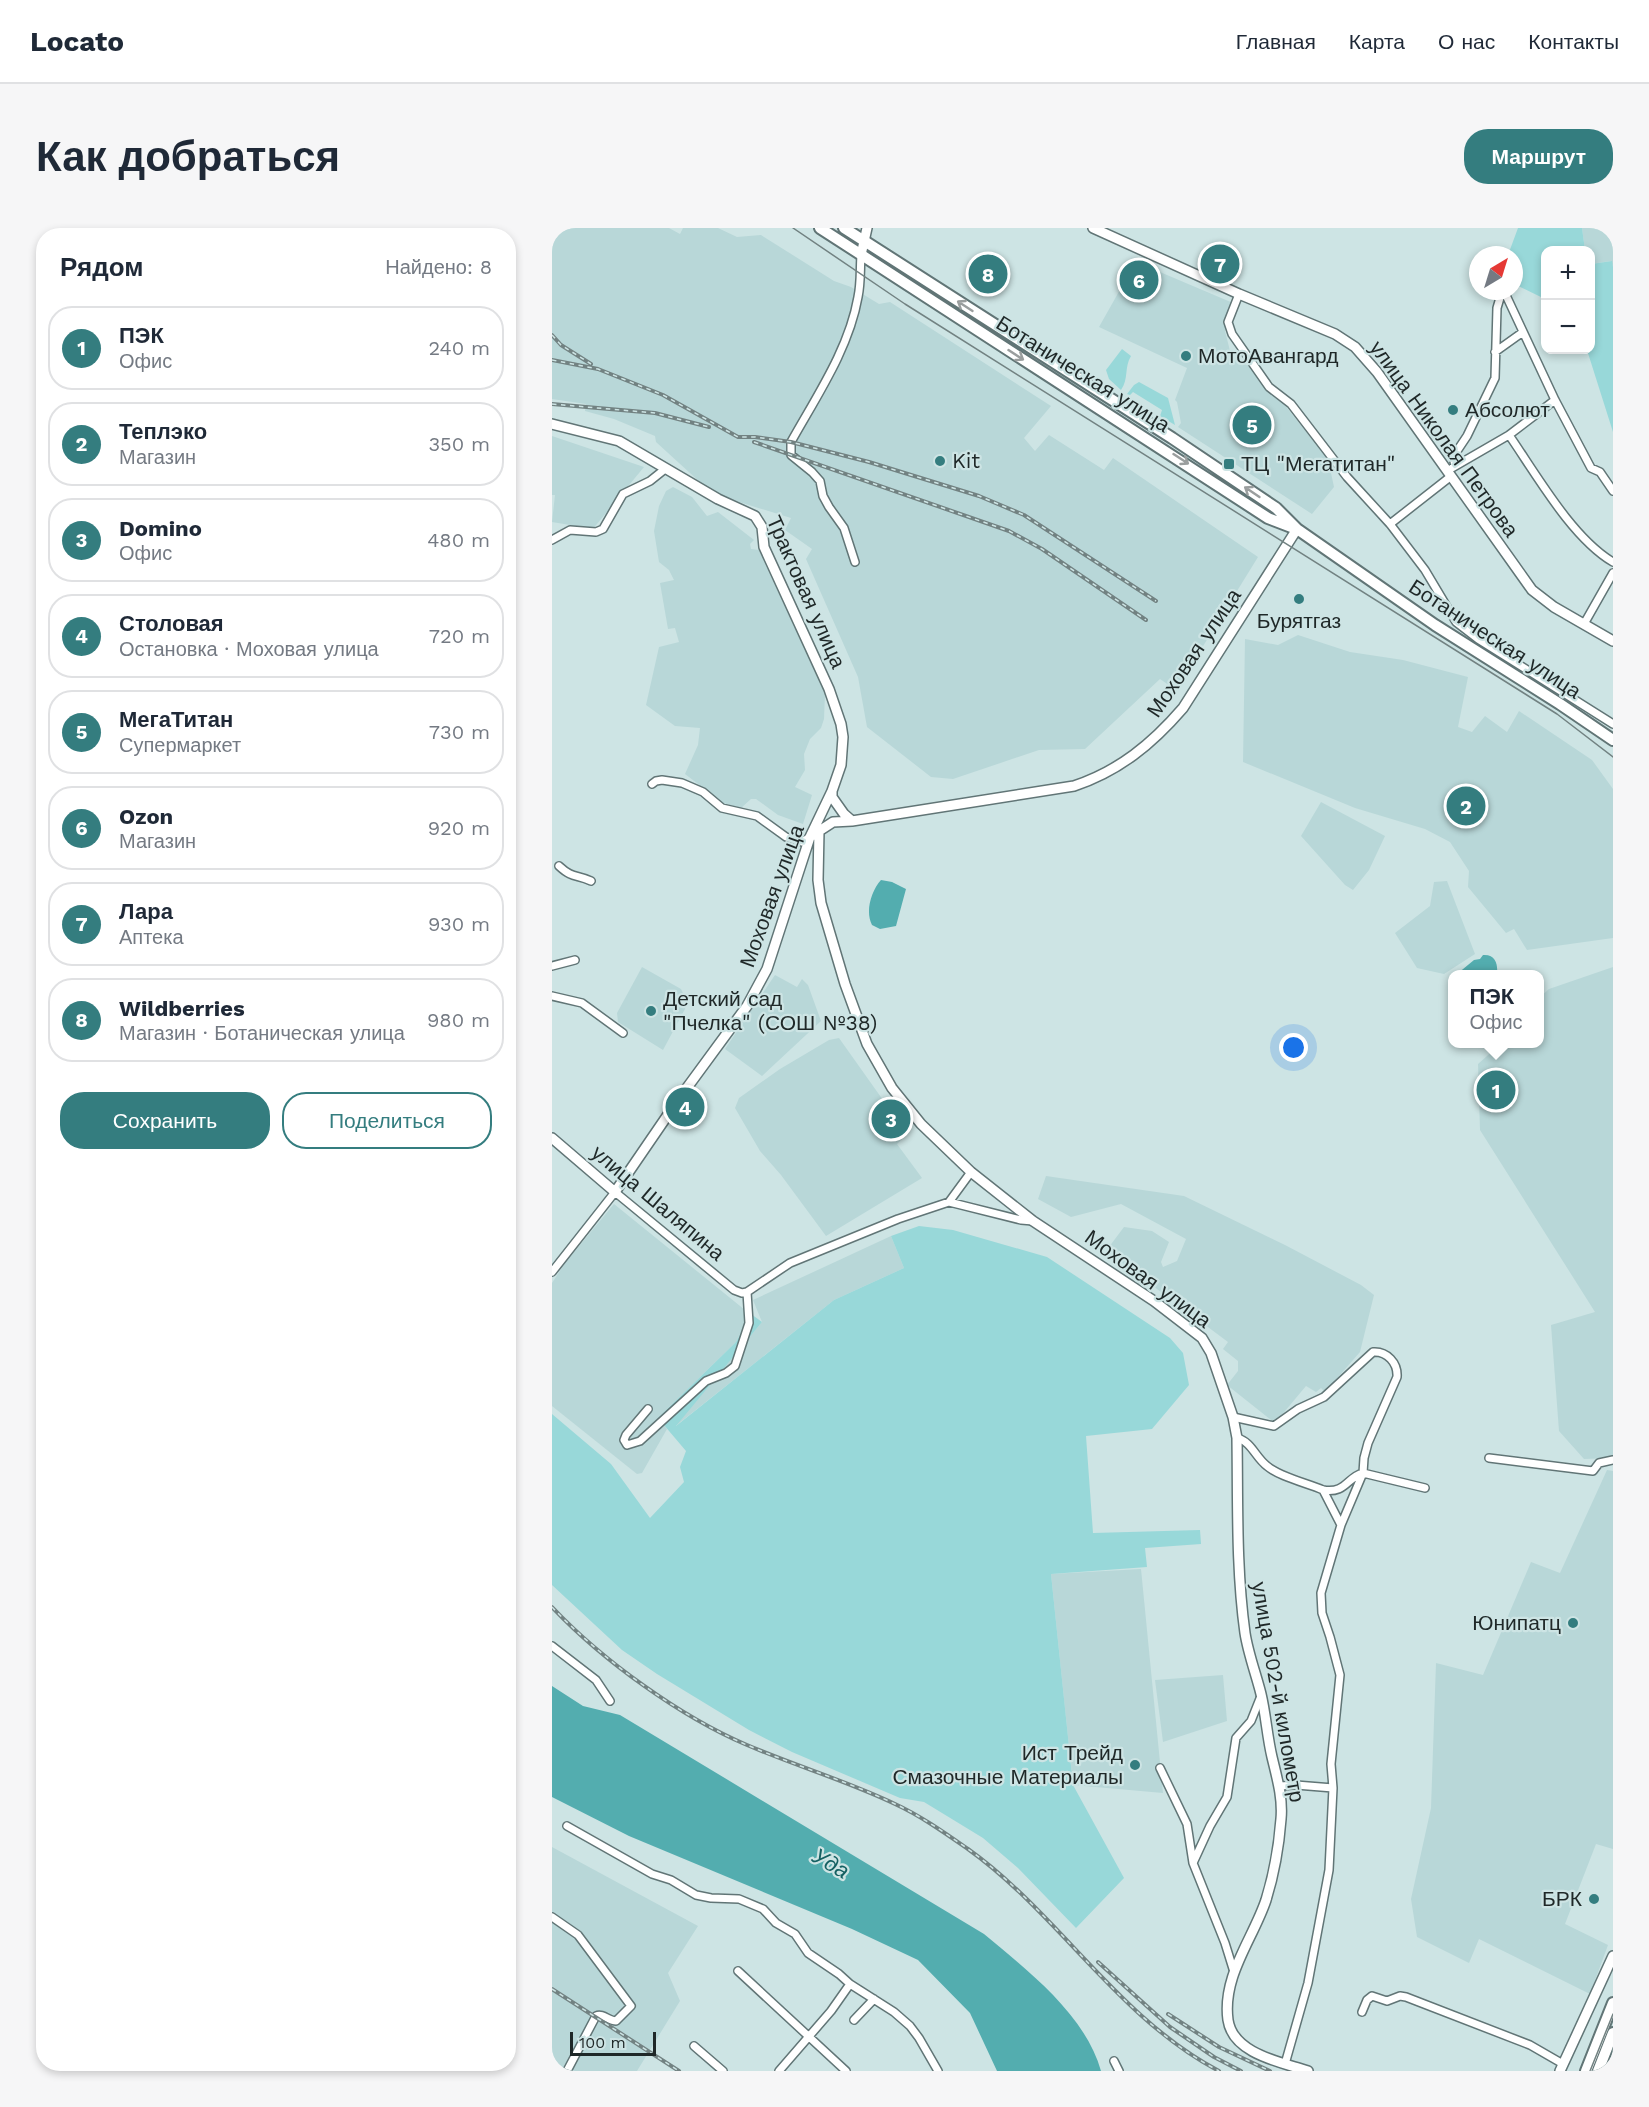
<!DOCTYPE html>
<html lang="ru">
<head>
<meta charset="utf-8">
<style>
	:root { --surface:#fff; --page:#f6f6f7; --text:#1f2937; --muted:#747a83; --line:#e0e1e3; --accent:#347d7f }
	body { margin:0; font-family:"Work Sans",sans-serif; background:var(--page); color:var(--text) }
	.controls { position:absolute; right:18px; top:18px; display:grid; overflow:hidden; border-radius:12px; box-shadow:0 3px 9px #0003 }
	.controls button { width:54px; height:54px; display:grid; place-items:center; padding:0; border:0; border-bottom:2px solid var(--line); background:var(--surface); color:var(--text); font:30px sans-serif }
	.compass { position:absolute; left:917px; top:18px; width:54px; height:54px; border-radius:50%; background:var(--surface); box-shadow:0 3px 9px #0003; rotate:38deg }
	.scale { position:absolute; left:18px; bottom:15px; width:86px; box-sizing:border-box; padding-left:6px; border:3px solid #1f2828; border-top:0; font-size:16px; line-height:21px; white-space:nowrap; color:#1f2828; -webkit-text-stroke:4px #cde4e4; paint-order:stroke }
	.you { position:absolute; left:742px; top:820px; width:21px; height:21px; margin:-15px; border:4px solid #fff; border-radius:50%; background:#1a73e8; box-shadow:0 0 0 9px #1a73e833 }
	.badge { display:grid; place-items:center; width:39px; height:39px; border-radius:50%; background:var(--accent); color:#fff; font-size:20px; font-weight:700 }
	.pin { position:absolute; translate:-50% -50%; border:3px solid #fff; box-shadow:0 2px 6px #0006 }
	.popup { position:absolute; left:896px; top:742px; width:96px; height:78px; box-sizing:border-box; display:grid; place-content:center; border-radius:12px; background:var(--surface); filter:drop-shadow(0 2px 4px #0005); font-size:20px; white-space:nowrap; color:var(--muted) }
	.popup b { font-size:22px; color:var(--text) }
	.popup::after { content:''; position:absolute; left:50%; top:100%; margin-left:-12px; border:12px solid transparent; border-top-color:var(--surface) }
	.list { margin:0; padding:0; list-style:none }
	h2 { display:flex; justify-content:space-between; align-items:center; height:78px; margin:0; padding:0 24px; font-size:26px }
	h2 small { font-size:20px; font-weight:400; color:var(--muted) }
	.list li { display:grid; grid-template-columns:39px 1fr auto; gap:18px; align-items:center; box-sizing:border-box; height:84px; margin:0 12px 12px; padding:0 12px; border:2px solid var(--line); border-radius:24px }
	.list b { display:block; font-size:22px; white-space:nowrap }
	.list p { margin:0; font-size:20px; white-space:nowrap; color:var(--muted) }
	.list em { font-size:20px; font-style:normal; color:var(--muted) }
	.actions { display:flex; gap:12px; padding:18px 24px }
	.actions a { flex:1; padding:14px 0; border:2px solid var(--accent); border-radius:24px; text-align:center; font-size:21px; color:var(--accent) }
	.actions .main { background:var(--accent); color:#fff }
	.map { position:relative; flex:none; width:1061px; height:1843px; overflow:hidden; border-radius:24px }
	header { display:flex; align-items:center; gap:36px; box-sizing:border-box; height:84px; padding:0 30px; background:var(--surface); border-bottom:2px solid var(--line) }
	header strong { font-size:28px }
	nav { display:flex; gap:33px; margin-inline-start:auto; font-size:21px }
	.intro { display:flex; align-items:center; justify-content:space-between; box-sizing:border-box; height:144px; padding:0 36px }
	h1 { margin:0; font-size:42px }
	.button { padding:15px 27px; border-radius:24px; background:var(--accent); color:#fff; font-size:21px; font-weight:700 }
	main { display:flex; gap:36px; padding:0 36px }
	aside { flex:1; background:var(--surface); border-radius:24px; box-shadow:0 3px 9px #0003 }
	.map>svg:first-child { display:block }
</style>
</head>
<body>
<header>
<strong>Locato</strong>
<nav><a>Главная</a><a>Карта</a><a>О нас</a><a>Контакты</a></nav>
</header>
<div class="intro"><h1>Как добраться</h1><a class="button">Маршрут</a></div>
<main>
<aside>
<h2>Рядом<small>Найдено: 8</small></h2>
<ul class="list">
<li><span class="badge">1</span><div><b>ПЭК</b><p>Офис</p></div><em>240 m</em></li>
<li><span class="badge">2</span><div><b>Теплэко</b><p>Магазин</p></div><em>350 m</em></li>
<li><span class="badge">3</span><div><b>Domino</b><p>Офис</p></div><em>480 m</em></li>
<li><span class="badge">4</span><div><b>Столовая</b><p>Остановка · Моховая улица</p></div><em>720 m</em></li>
<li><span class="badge">5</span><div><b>МегаТитан</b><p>Супермаркет</p></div><em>730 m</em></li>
<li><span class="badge">6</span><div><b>Ozon</b><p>Магазин</p></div><em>920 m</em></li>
<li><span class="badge">7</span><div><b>Лара</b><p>Аптека</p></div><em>930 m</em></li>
<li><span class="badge">8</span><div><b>Wildberries</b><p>Магазин · Ботаническая улица</p></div><em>980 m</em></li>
</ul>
<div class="actions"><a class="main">Сохранить</a><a>Поделиться</a></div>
</aside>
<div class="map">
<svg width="1061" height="1843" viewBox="0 0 1061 1843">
	<rect width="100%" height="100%" fill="#cde4e4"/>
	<path fill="#b8d7d8" d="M 0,0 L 117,0 L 128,6 L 131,0 L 166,0 L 185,9 L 209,7 L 282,53 L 299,59 L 327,76 L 338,74 L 499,178 L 472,210 L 483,223 L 497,207 L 552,242 L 561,230 L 706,329 L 624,462 L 608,451 L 533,521 L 487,522 L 401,551 L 379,549 L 315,499 L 306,449 L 254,331 L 260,321 L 233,302 L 239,290 L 168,268 L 150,256 L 104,214 L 103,208 L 62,191 L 33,183 L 34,176 L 0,171 Z
		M 1030,0 L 1061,0 L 1061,39 L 1059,33 L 1039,36 L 1038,22 L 1033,22 Z
		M 582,33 L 681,75 L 673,103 L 679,127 L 707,145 L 776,231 L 782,259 L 760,286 L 626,199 L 629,195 L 625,174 L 623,172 L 635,140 L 547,99 L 569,60 L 569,52 Z
		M 0,208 L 92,239 L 40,302 L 35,300 L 33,302 L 18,297 L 0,294 L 3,267 L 0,267 Z
		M 121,259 L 140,269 L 155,288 L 166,284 L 202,312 L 198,316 L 199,321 L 207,322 L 273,466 L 272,491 L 269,500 L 258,511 L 252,526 L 253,542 L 243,559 L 260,567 L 251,596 L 226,587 L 204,571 L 199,571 L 189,580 L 171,575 L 133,546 L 146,517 L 148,500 L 123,498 L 94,477 L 107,419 L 127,414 L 123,400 L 116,401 L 108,355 L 122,352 L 117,342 L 107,334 L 102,303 L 107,278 L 114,263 Z
		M 746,407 L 798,424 L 851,432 L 916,449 L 906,499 L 920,504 L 933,488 L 955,504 L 967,483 L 1040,532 L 1061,561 L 1061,710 L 975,722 L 962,701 L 954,705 L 916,659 L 917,643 L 898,614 L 873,601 L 803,580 L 691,534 L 693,411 L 726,417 Z
		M 769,574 L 833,608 L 817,642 L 801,662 L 793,657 L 749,608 Z
		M 895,653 L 923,726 L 892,746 L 865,740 L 843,705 L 878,678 L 882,654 Z
		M 90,739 L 129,761 L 134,771 L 133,781 L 111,822 L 66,794 L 65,785 Z
		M 1061,739 L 1061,1230 L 1032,1231 L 1007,1203 L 999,1097 L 1043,1084 L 928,902 L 926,836 L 945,819 L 946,816 L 988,816 L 988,769 L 997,761 Z
		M 223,747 L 245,759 L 250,751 L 256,757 L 269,793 L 210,848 L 173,821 Z
		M 287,810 L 348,896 L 351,902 L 348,905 L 350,911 L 345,916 L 370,950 L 274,1008 L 229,947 L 208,923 L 183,880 L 187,870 L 228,841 L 277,812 Z
		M 494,948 L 632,968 L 733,1017 L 809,1057 L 822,1067 L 808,1124 L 773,1164 L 769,1160 L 764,1164 L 754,1158 L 723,1195 L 675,1157 L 686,1143 L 686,1133 L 671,1121 L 676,1114 L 554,1023 L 572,999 L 600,1003 L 617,1014 L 609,1034 L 611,1039 L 625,1033 L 634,1011 L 569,976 L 519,989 L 486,971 Z
		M 62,976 L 193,1082 L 194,1095 L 184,1114 L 106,1190 L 115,1201 L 90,1245 L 85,1246 L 0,1178 L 0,1055 L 13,1035 Z
		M 339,1008 L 352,1040 L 282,1072 L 121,1200 L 210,1094 L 201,1072 Z
		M 1055,1242 L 1061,1243 L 1061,1621 L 1044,1616 L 1013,1696 L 1056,1717 L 1038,1766 L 927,1711 L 917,1735 L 865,1709 L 859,1671 L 879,1580 L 884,1435 L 931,1447 L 979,1334 L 1008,1345 Z
		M 589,1341 L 611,1565 L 521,1557 L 499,1346 Z
		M 671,1447 L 675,1493 L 611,1514 L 603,1452 Z
		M 0,1619 L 146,1698 L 116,1745 L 128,1773 L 85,1843 L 0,1843 Z"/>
	<path fill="#98d8d9" d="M 966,0 L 1030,0 L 1033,22 L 993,22 L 993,71 L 962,56 L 962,27 L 956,27 Z
		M 1060,33 L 1061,39 L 1061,204 L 1035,122 L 1038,122 L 1039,36 Z
		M 570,121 L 579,128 C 572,139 577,151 569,162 L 557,151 L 554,142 Z
		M 587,154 L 616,170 L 623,197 L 608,188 L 610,182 L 581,164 L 578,167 L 575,166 L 582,157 Z
		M 367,998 L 401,1002 L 495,1029 L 618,1110 L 631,1125 L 637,1157 L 600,1201 L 534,1208 L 541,1305 L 648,1302 L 649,1316 L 593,1320 L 595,1339 L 499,1346 L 521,1557 L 572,1650 L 524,1700 L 466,1640 L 431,1610 L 372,1574 L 348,1570 L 240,1524 L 197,1502 L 105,1446 L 70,1422 L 0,1357 L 0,1186 L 59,1236 L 98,1290 L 132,1254 L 128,1239 L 134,1223 L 106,1190 L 184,1114 L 199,1086 L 210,1094 L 124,1198 L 282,1072 L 352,1040 L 339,1008 Z"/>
	<path fill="#53adaf" d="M 329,652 L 340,654 L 354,661 L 344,698 L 328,701 L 320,697 C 313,684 319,663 329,652 Z
		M 931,727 C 944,726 946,737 945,746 L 905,746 L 922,732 L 928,731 Z
		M 0,1458 L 31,1478 L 68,1487 L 432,1706 C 475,1742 533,1786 549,1843 L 445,1843 L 418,1785 L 366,1732 L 300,1701 L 77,1608 L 0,1569 Z"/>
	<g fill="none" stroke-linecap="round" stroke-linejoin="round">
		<defs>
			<path id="street" d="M 952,63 L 1003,172 L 1039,240 L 1048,244 L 1061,263
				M 687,66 L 676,94 L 680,106 L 717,159 L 739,176 L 795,249 L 838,296 L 873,342 L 904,394 L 926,411 L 1061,496
				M 943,124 L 971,104
				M 957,207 C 984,246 1020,310 1061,334
				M 903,238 L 901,229 L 915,208 L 943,150 L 945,80 L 950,63
				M 900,240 L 957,207 L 1003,172
				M 838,296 L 898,249
				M 0,312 L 18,302 L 44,304 L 51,301 L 71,266 L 98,253 L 113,241
				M 303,334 L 292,300 L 277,279 L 271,268 L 268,253 L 260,244 L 239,227 L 239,214 C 264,169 297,121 306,69 C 309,55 308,41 309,27
				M 1032,396 L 1061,345
				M 100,556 L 104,553 L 110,552 L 130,555 L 151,564 L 170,580 L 205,588 L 234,609 L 250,614 L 258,609
				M 7,638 C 21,651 24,646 39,653
				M 0,738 L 23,732
				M 0,768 L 30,775 L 71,805
				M 397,974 L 419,944
				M 0,1044 L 63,964 L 182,1062 L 190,1065 L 195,1064 L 238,1035 L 346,991 L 397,974 L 469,992 L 481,993
				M 96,1181 L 74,1207 L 72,1212 L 75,1217 L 88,1213 L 154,1153 L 174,1145 L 183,1138 L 197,1095 L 195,1064
				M 681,1189 L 722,1198 L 746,1181 L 772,1169 L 821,1124 C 835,1123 846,1135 845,1149 L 816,1215 L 812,1230 L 811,1245 L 789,1297 L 769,1365 L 770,1385 L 778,1409 L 788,1447 L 779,1536 L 781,1560 L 777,1642 L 756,1755 L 733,1836
				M 685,1210 C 700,1214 703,1229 715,1238 C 728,1249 755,1255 771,1262 C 794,1266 795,1249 811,1245 L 873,1260
				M 937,1230 L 1041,1243 L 1047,1235 L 1061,1232
				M 771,1262 L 789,1297
				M 0,1418 L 44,1452 L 58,1473
				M 608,1540 L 635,1596 L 641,1635
				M 728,1558 L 744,1557 L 781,1560
				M 15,1598 L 100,1646 L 119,1652 L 144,1667 L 159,1670 L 187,1671 L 211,1681 L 224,1695 L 243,1706 L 256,1725 L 287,1746 L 298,1756 L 342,1784 L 358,1798 L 367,1810 L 386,1843
				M 0,1689 L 26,1707 L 79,1778 L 64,1793 C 57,1793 51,1785 44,1788 L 15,1843
				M 186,1743 L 294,1843
				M 682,1744 L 673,1715 L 641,1635 L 658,1598 L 675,1569 L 684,1510 L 699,1493 L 709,1468
				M 810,1784 L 815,1772 L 820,1768 L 835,1773 L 848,1768 L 854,1769 L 978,1817 L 1011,1836
				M 302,1792 L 322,1771
				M 142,1818 L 171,1843
				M 562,1833 L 567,1843
				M 227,1843 L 279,1783 L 298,1756"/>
			<path id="secondary" d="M 541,0 L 687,66 L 783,106 L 803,119 L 825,144 L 980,362 L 1002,379 L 1061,413
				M 309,27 L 315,0
				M 0,196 L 67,213 L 166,271 L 203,288 L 210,299 L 212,319 L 277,461 L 289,496 L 291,509 L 289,537 L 280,563 L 280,569 L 292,586 L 300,593
				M 267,603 L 266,652 L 269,675 L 293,756 L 315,816 L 340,860 L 369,896 L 419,944 L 481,993 L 602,1073 L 650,1110 L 659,1125 L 681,1189 L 685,1210 C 686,1275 684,1340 693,1405 C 696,1425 704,1446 709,1466 C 714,1487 715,1508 720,1529 C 725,1550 731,1570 729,1591 C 727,1618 722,1646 714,1672 C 701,1711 670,1748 676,1792 C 681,1826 729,1834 756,1843
				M 258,609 L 281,594 L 300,593 L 522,558 C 567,543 600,516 631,480 L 745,301
				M 0,910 L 63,964 L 126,872 L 195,778 L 215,741 L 258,609 L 280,563
				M 1008,1843 L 1061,1728"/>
			<path id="primary" d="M 268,0 L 716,290 L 742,300
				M 292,0 L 620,210 L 724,280 L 745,301 L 883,397 L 1008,476 L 1061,512
				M 1034,1843 L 1061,1775
				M 1046,1843 L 1061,1805"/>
		</defs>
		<use href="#street" stroke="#617576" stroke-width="10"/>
		<use href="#secondary" stroke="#617576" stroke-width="12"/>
		<use href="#primary" stroke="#617576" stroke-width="14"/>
		<use href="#street" stroke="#fff" stroke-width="7"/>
		<use href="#secondary" stroke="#fff" stroke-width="9"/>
		<use href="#primary" stroke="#fff" stroke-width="10"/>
		<path stroke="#728282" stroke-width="1.5" d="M 241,0 L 353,76 L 1005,486 L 1061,529
			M 1038,1843 L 1061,1786"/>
		<defs>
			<path id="rail" d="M 0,107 L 9,117 L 39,136
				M 0,132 L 46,141 L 111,167 L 186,209 L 203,209 L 239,214 L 317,234 L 427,268 L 472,287 L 604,373
				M 0,176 L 103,185 L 157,199
				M 202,214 L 457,303 L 490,321 L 594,392
				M 0,1379 C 50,1432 129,1489 195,1517 C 244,1538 295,1553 343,1576 C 369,1588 393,1605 416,1621 C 507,1686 566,1790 667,1843
				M 546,1734 L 618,1799 L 662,1829 L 689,1843
				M 0,1761 L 127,1843
				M 616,1786 L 667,1819 L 718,1843"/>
		</defs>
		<use href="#rail" stroke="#728282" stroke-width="4"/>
		<use href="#rail" stroke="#cde4e4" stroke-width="1.5" stroke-dasharray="4.5" stroke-linecap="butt"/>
	</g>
	<defs><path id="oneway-shaft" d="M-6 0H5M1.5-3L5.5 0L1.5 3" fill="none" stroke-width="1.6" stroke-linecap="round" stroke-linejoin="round" transform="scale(1.5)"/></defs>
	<g stroke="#9a9e9e">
		<use href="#oneway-shaft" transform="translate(413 78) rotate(-147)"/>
		<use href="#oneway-shaft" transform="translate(464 127) rotate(33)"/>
		<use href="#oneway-shaft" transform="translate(629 231) rotate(33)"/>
		<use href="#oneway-shaft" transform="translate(700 264) rotate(-146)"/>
	</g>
	<g fill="#347d7f" stroke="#cde4e4" stroke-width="2">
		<circle cx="634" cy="128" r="6"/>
		<circle cx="901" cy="182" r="6"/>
		<circle cx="388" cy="233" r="6"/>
		<rect x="671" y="230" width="12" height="12" rx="3"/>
		<circle cx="747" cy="371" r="6"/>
		<circle cx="99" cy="783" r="6"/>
		<circle cx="1021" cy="1395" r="6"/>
		<circle cx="583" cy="1537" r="6"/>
		<circle cx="1042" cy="1671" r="6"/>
	</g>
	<g text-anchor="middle" stroke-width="4.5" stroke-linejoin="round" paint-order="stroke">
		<g font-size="21" fill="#1f2828" stroke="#cde4e4" text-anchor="start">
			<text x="646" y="135">МотоАвангард</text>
			<text x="913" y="189">Абсолют</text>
			<text x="400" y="240">Kit</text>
			<text x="689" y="243">ТЦ "Мегатитан"</text>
			<text x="747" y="400" text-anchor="middle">Бурятгаз</text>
			<text x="111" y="778">Детский сад<tspan x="111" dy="24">"Пчелка" (СОШ №38)</tspan></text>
			<text x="1009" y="1402" text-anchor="end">Юнипатц</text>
			<text x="571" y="1532" text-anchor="end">Ист Трейд<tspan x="571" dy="24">Смазочные Материалы</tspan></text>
			<text x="1030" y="1678" text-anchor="end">БРК</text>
		</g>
		<g font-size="21" fill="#1f2828" stroke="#cde4e4">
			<text transform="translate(531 146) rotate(32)" y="7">Ботаническая улица</text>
			<text transform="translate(892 211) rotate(54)" y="7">улица Николая Петрова</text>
			<text transform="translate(254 364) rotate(66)" y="7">Трактовая улица</text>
			<text transform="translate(943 411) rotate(33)" y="7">Ботаническая улица</text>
			<text transform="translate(642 425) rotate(-56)" y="7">Моховая улица</text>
			<text transform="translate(220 668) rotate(-70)" y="7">Моховая улица</text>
			<text transform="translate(106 975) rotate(40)" y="7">улица Шаляпина</text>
			<text transform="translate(596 1051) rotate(36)" y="7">Моховая улица</text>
			<text transform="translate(726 1464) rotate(80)" y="7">улица 502-й километр</text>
		</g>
		<g font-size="22" font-style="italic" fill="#146062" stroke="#cde4e4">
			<text transform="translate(279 1635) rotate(30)" y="8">Уда</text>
		</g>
	</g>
</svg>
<div class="controls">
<button>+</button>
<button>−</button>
</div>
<svg class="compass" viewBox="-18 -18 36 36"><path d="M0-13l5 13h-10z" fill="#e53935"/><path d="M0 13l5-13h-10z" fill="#747a83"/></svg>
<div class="scale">100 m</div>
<div class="you"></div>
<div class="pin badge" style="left:944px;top:862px">1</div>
<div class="popup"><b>ПЭК</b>Офис</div>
<div class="pin badge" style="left:914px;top:578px">2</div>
<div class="pin badge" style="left:339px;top:891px">3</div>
<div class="pin badge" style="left:133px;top:879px">4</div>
<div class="pin badge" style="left:700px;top:197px">5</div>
<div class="pin badge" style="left:587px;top:52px">6</div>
<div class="pin badge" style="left:668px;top:36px">7</div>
<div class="pin badge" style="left:436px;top:46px">8</div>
</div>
</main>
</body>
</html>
